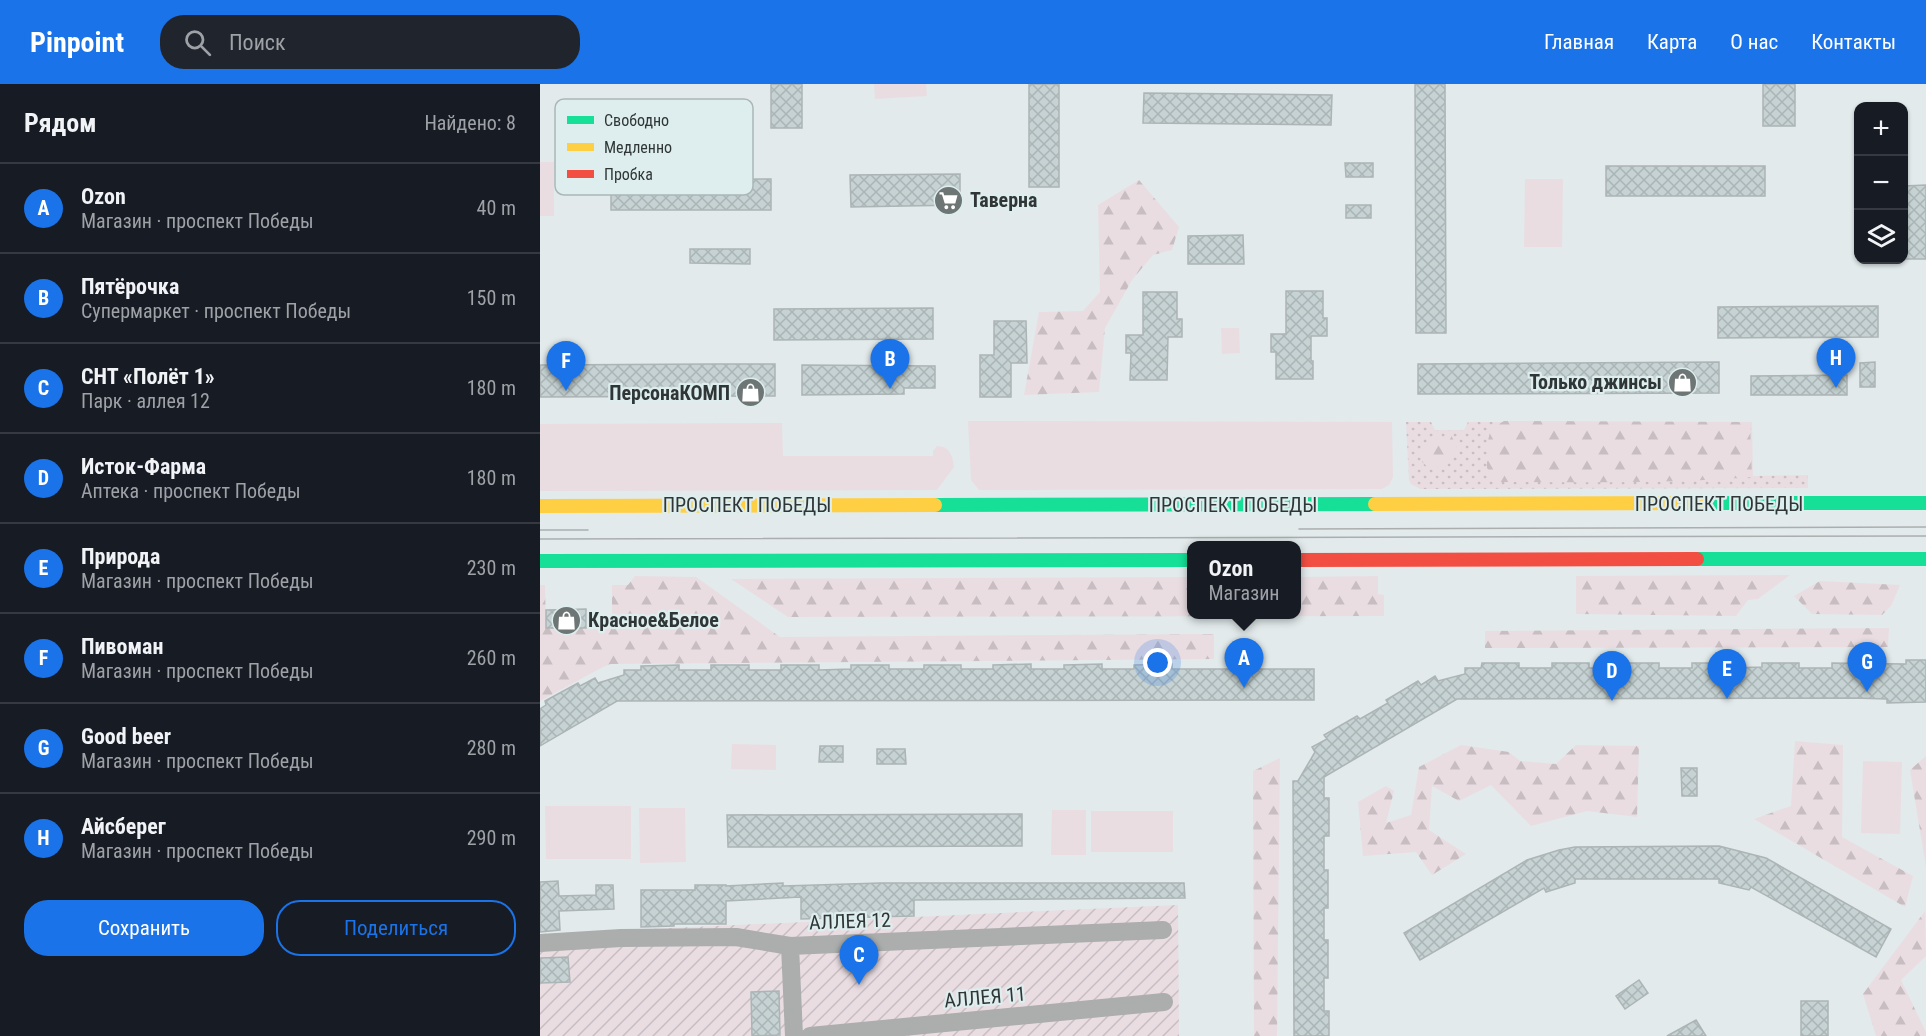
<!DOCTYPE html>
<html lang="ru">
<head>
<meta charset="utf-8">
<style>
	:root { --surface:#171b24; --page:#20242c; --text:#f1f3f6; --muted:#9ea1a6; --line:#363941; --accent:#1a73e8 }
	body { margin:0; font-family:"Roboto Condensed",sans-serif; background:var(--page); color:var(--text) }
	.controls { position:absolute; right:18px; top:18px; display:grid; overflow:hidden; border-radius:12px; box-shadow:0 2px 4px #0004 }
	.controls button { width:54px; height:54px; display:grid; place-items:center; padding:0; border:0; border-bottom:2px solid var(--line); background:var(--surface); color:var(--text); font:30px sans-serif }
	.you { position:absolute; left:618px; top:579px; width:21px; height:21px; margin:-15px; border:4px solid #fff; border-radius:50%; background:#1a73e8; box-shadow:0 0 0 9px #1a73e833 }
	.badge { display:grid; place-items:center; width:39px; height:39px; border-radius:50%; background:var(--accent); color:#fff; font-size:20px; font-weight:700 }
	.pin { position:absolute; translate:-50% -50px; filter:drop-shadow(0 2px 3px #0008) }
	.pin::after { content:''; position:absolute; top:32px; width:21px; height:18px; background:inherit; clip-path:polygon(0 0,100% 0,50% 100%) }
	.popup { position:absolute; left:647px; top:457px; width:114px; height:78px; box-sizing:border-box; display:grid; place-content:center; border-radius:12px; background:var(--surface); filter:drop-shadow(0 2px 4px #0005); font-size:20px; white-space:nowrap; color:var(--muted) }
	.popup b { font-size:22px; color:var(--text) }
	.popup::after { content:''; position:absolute; left:50%; top:100%; margin-left:-12px; border:12px solid transparent; border-top-color:var(--surface) }
	.list { margin:0; padding:0; list-style:none }
	h2 { display:flex; justify-content:space-between; align-items:center; height:78px; margin:0; padding:0 24px; font-size:26px }
	h2 small { font-size:20px; font-weight:400; color:var(--muted) }
	.list li { display:grid; grid-template-columns:39px 1fr auto; gap:18px; align-items:center; box-sizing:border-box; height:90px; padding:0 24px; border-top:2px solid var(--line) }
	.list b { display:block; font-size:22px; white-space:nowrap }
	.list p { margin:0; font-size:20px; white-space:nowrap; color:var(--muted) }
	.list em { font-size:20px; font-style:normal; color:var(--muted) }
	.actions { display:flex; gap:12px; padding:18px 24px }
	.actions a { flex:1; padding:14px 0; border:2px solid var(--accent); border-radius:24px; text-align:center; font-size:21px; color:var(--accent) }
	.actions .main { background:var(--accent); color:#fff }
	.icon { flex:none; width:33px; height:33px; fill:none; stroke:currentColor; stroke-width:2; stroke-linecap:round; stroke-linejoin:round }
	.map { position:relative; flex:none; width:1386px; height:952px; overflow:hidden }
	header { display:flex; align-items:center; gap:36px; box-sizing:border-box; height:84px; padding:0 30px; background:var(--accent); color:#fff }
	header strong { font-size:28px }
	nav { display:flex; gap:33px; margin-inline-start:auto; font-size:21px }
	.search { width:420px; height:54px; background:var(--page); display:flex; align-items:center; gap:15px; box-sizing:border-box; padding:0 21px; border-radius:24px; color:var(--muted); font-size:22px }
	main { display:flex }
	aside { flex:1; background:var(--surface) }
	.map>svg:first-child { display:block }
</style>
</head>
<body>
<header>
<strong>Pinpoint</strong>
<div class="search"><svg class="icon" aria-label="search" viewBox="0 0 24 24"><circle cx="10" cy="10" r="6"/><path d="M15 15l6 6"/></svg>Поиск</div>
<nav><a>Главная</a><a>Карта</a><a>О нас</a><a>Контакты</a></nav>
</header>
<main>
<aside>
<h2>Рядом<small>Найдено: 8</small></h2>
<ul class="list">
<li><span class="badge">A</span><div><b>Ozon</b><p>Магазин · проспект Победы</p></div><em>40 m</em></li>
<li><span class="badge">B</span><div><b>Пятёрочка</b><p>Супермаркет · проспект Победы</p></div><em>150 m</em></li>
<li><span class="badge">C</span><div><b>СНТ «Полёт 1»</b><p>Парк · аллея 12</p></div><em>180 m</em></li>
<li><span class="badge">D</span><div><b>Исток-Фарма</b><p>Аптека · проспект Победы</p></div><em>180 m</em></li>
<li><span class="badge">E</span><div><b>Природа</b><p>Магазин · проспект Победы</p></div><em>230 m</em></li>
<li><span class="badge">F</span><div><b>Пивоман</b><p>Магазин · проспект Победы</p></div><em>260 m</em></li>
<li><span class="badge">G</span><div><b>Good beer</b><p>Магазин · проспект Победы</p></div><em>280 m</em></li>
<li><span class="badge">H</span><div><b>Айсберег</b><p>Магазин · проспект Победы</p></div><em>290 m</em></li>
</ul>
<div class="actions"><a class="main">Сохранить</a><a>Поделиться</a></div>
</aside>
<div class="map">
<svg width="1386" height="952" viewBox="0 0 1386 952">
	<defs>
		<pattern id="grass-dots" width="8" height="8" patternUnits="userSpaceOnUse" patternTransform="scale(1.5)"><rect width="8" height="8" fill="#e9dde2"/><path d="M2 2h.1M6 6h.1" fill="none" stroke="#c8bec2" stroke-width="1.8" stroke-linecap="round"/></pattern>
		<pattern id="forest-firs" width="22" height="20" patternUnits="userSpaceOnUse" patternTransform="scale(1.5)"><rect width="22" height="20" fill="#e9dde2"/><path d="M5 1l3.5 6h-7zM16 11l3.5 6h-7z" fill="#c8bec2"/></pattern>
		<pattern id="garden-furrows" width="10" height="10" patternUnits="userSpaceOnUse" patternTransform="scale(1.5)"><rect width="10" height="10" fill="#e9dde2"/><path d="M-1 1l2-2M0 10L10 0M9 11l2-2" fill="none" stroke="#c8bec2"/></pattern>
		<pattern id="building-cross-hatch" width="8" height="8" patternUnits="userSpaceOnUse" patternTransform="scale(1.5)"><rect width="8" height="8" fill="#c6d2d3"/><path d="M0 0l8 8M0 8l8-8" fill="none" stroke="#aab5b6"/></pattern>
	</defs>
	<rect width="100%" height="100%" fill="#e2eaeb"/>
	<path fill="url(#grass-dots)" d="M 866,338 L 891,338 L 895,346 L 924,346 L 928,338 L 1137,338 L 1141,346 L 1170,346 L 1174,338 L 1212,338 L 1213,392 L 1268,391 L 1268,404 L 880,405 L 871,400 L 869,396 Z"/>
	<path fill="url(#forest-firs)" d="M 599,96 L 639,143 L 632,166 L 613,171 L 592,196 L 565,244 L 559,308 L 484,311 L 499,228 L 543,227 L 560,208 L 558,121 Z
		M 964,337 L 1210,338 L 1212,393 C 1127,400 1042,398 957,398 L 947,384 L 947,360 L 951,345 Z
		M 911,351 L 917,363 L 907,379 L 890,385 L 882,378 L 882,360 Z
		M 1250,491 L 1218,515 L 1208,516 L 1196,532 L 1036,530 L 1036,492 Z
		M 95,492 L 156,493 L 240,553 L 674,550 L 674,575 L 71,580 L 63,583 L 0,617 L 0,501 L 5,501 L 6,544 L 72,543 L 72,501 L 88,501 Z
		M 838,492 L 838,510 L 844,511 L 844,532 L 248,533 L 191,495 L 651,493 L 652,530 L 756,530 L 757,493 Z
		M 1280,497 L 1360,501 L 1351,522 L 1342,531 L 1272,530 L 1254,512 Z
		M 1349,544 L 1348,563 L 945,564 L 945,547 Z
		M 1255,657 L 1303,661 L 1302,753 L 1373,792 L 1365,823 L 1214,735 L 1251,722 Z
		M 921,661 L 969,668 L 980,677 L 1016,680 L 1036,661 L 1099,662 L 1097,733 L 1047,727 L 991,742 L 951,701 L 919,717 L 892,702 L 889,746 L 926,770 L 892,791 L 876,768 L 823,772 L 818,718 L 846,702 L 854,707 L 846,739 L 871,731 L 879,683 Z
		M 1386,672 L 1386,783 L 1370,686 Z
		M 740,674 L 737,952 L 714,952 L 713,687 Z
		M 1385,827 L 1386,872 L 1361,896 L 1386,948 L 1386,952 L 1336,952 L 1323,910 Z"/>
	<path fill="#e9dde2" d="M 334,0 L 386,0 L 387,12 L 335,15 Z
		M 0,78 L 14,78 L 14,132 L 0,132 Z
		M 985,95 L 1023,95 L 1022,163 L 984,163 Z
		M 681,244 L 699,244 L 700,269 L 682,270 Z
		M 428,337 L 852,338 L 853,393 L 849,401 L 842,405 L 439,406 L 431,396 Z
		M 242,339 L 243,372 L 393,372 L 393,367 L 397,362 C 410,362 413,373 414,383 L 397,406 L 0,407 L 0,340 Z
		M 192,660 L 236,661 L 236,686 L 191,685 Z
		M 1323,677 L 1362,678 L 1360,750 L 1321,749 Z
		M 5,722 L 91,722 L 91,775 L 6,775 Z
		M 99,724 L 145,724 L 146,778 L 100,779 Z
		M 512,726 L 546,726 L 546,771 L 511,771 Z
		M 551,727 L 633,727 L 633,768 L 551,768 Z"/>
	<path fill="url(#garden-furrows)" d="M 638,821 L 639,952 L 0,952 L 0,850 Z"/>
	<path fill="url(#building-cross-hatch)" stroke="#adb4b5" stroke-width="1.5" d="M 231,0 L 262,0 L 262,44 L 231,44 Z
		M 489,0 L 519,0 L 519,103 L 489,103 Z
		M 875,0 L 905,0 L 906,249 L 876,249 Z
		M 1223,0 L 1255,0 L 1255,42 L 1223,42 Z
		M 604,9 L 792,11 L 791,41 L 603,39 Z
		M 805,79 L 833,79 L 833,93 L 806,93 Z
		M 1066,82 L 1225,82 L 1225,112 L 1066,112 Z
		M 420,90 L 420,121 L 311,123 L 310,91 Z
		M 231,95 L 231,126 L 71,126 L 71,96 Z
		M 1386,101 L 1386,175 L 1364,175 L 1364,102 Z
		M 806,121 L 831,121 L 831,134 L 806,134 Z
		M 703,151 L 704,180 L 648,180 L 648,152 Z
		M 150,165 L 210,165 L 210,180 L 150,179 Z
		M 746,207 L 783,207 L 783,234 L 787,234 L 787,252 L 771,252 L 771,277 L 773,277 L 773,295 L 736,295 L 736,268 L 731,268 L 731,250 L 746,250 Z
		M 603,208 L 637,208 L 637,235 L 642,235 L 642,253 L 628,253 L 627,296 L 590,296 L 591,269 L 586,269 L 586,251 L 603,251 Z
		M 1338,222 L 1338,253 L 1178,254 L 1178,223 Z
		M 393,224 L 393,255 L 234,256 L 234,225 Z
		M 454,237 L 486,237 L 487,279 L 471,279 L 471,313 L 440,313 L 440,271 L 454,271 Z
		M 1179,278 L 1179,309 L 878,310 L 878,280 Z
		M 1335,278 L 1335,303 L 1320,303 L 1320,279 Z
		M 172,280 L 235,280 L 235,312 L 0,313 L 0,281 Z
		M 262,281 L 395,282 L 395,304 L 364,304 L 364,310 L 262,311 Z
		M 1307,291 L 1307,311 L 1211,311 L 1211,292 Z
		M 46,525 L 46,544 L 6,544 L 6,526 Z
		M 1366,576 L 1386,576 L 1386,618 L 1347,619 L 1347,615 L 1314,614 L 917,615 L 784,693 L 784,714 L 789,714 L 789,752 L 784,752 L 784,786 L 788,786 L 788,824 L 784,824 L 784,856 L 788,856 L 788,894 L 784,894 L 784,927 L 789,927 L 789,952 L 754,952 L 753,697 L 758,697 L 775,668 L 772,663 L 787,655 L 784,651 L 817,632 L 820,635 L 848,619 L 846,616 L 878,597 L 881,601 L 895,592 L 898,597 L 925,590 L 925,584 L 941,584 L 942,579 L 979,579 L 979,584 L 1012,584 L 1012,579 L 1049,579 L 1049,584 L 1082,584 L 1082,579 L 1119,579 L 1119,584 L 1152,584 L 1152,579 L 1189,579 L 1189,584 L 1222,583 L 1222,579 L 1259,579 L 1259,584 L 1292,584 L 1292,579 L 1366,580 Z
		M 491,580 L 491,585 L 524,585 L 524,581 L 562,580 L 562,585 L 594,585 L 594,581 L 632,580 L 632,585 L 774,585 L 774,616 L 77,617 L 0,662 L 0,625 L 6,621 L 5,617 L 38,599 L 40,602 L 55,594 L 58,599 L 84,591 L 84,586 L 101,586 L 101,582 L 139,581 L 139,586 L 171,586 L 171,581 L 209,581 L 209,586 L 241,586 L 241,581 L 279,581 L 279,586 L 311,585 L 311,581 L 349,581 L 349,585 L 384,585 L 384,581 L 421,581 L 421,585 L 453,585 L 453,581 Z
		M 280,662 L 303,662 L 303,678 L 279,678 Z
		M 337,665 L 365,665 L 366,680 L 337,680 Z
		M 1141,684 L 1157,684 L 1157,712 L 1142,712 Z
		M 482,730 L 482,762 L 188,763 L 187,731 Z
		M 1179,762 L 1226,774 L 1351,845 L 1336,873 L 1211,803 L 1209,806 L 1179,799 L 1179,795 L 1035,795 L 1035,799 L 1006,808 L 1004,804 L 880,876 L 864,849 L 987,776 L 1019,766 L 1035,763 Z
		M 18,797 L 19,812 L 56,811 L 56,801 L 73,801 L 74,825 L 19,827 L 20,846 L 0,848 L 0,798 Z
		M 243,799 L 243,802 L 341,799 L 644,799 L 645,814 L 374,816 L 374,832 L 261,835 L 261,813 L 186,817 L 186,840 L 134,840 L 134,842 L 101,843 L 101,806 L 155,806 L 155,801 L 186,801 L 186,802 Z
		M 28,873 L 30,898 L 0,899 L 0,874 Z
		M 1099,896 L 1108,909 L 1085,925 L 1076,912 Z
		M 239,907 L 240,951 L 212,952 L 211,908 Z
		M 1261,917 L 1288,917 L 1288,952 L 1261,952 Z
		M 1156,936 L 1166,952 L 1127,952 Z"/>
	<g fill="none" stroke-linecap="round" stroke-linejoin="round">
		<path stroke="#acadad" stroke-width="18" d="M 0,859 L 81,854 L 196,853 L 250,862 L 623,846
			M 250,862 L 254,952
			M 270,952 L 624,918"/>
		<path stroke="#16e098" stroke-width="14" d="M 1162,419 L 1386,419
			M 395,421 L 835,420
			M 1157,475 L 1386,475
			M 0,477 L 652,476"/>
		<path stroke="#ffcf43" stroke-width="14" d="M 835,420 L 1162,419
			M 0,422 L 395,421"/>
		<path stroke="#f24e42" stroke-width="14" d="M 756,476 L 1157,475"/>
		<path stroke="#abaeaf" stroke-width="1.5" d="M 759,445 L 1386,443
			M 0,446 L 48,446
			M 0,455 L 1386,452"/>
	</g>
	<defs>
		<symbol id="supermarket-disc" viewBox="-11 -11 22 22"><circle r="9.5" fill="#6e7575" stroke="#deeeef"/><path d="M-6-5.5h2.5l.6 2H6L4.5 2H-2.5L-4.4-4H-6ZM-1.5 3.2a1.3 1.3 0 1 0 .1 0ZM3 3.2a1.3 1.3 0 1 0 .1 0Z" fill="#fff"/></symbol>
		<symbol id="shop-disc" viewBox="-11 -11 22 22"><circle r="9.5" fill="#6e7575" stroke="#deeeef"/><path d="M-5-2.5h2.3a2.7 3.5 0 0 1 5.4 0H5L5.5 6h-11ZM-1.5-2.5h3a1.5 2.3 0 0 0-3 0Z" fill="#fff"/></symbol>
	</defs>
	<g fill-rule="evenodd">
		<use href="#supermarket-disc" x="392" y="100" width="33" height="33"/>
		<use href="#shop-disc" x="1126" y="282" width="33" height="33"/>
		<use href="#shop-disc" x="194" y="292" width="33" height="33"/>
		<use href="#shop-disc" x="10" y="520" width="33" height="33"/>
	</g>
	<g text-anchor="middle" stroke-width="4.5" stroke-linejoin="round" paint-order="stroke">
		<g font-size="20" font-weight="bold" fill="#303636" stroke="#deeeef" text-anchor="start">
			<text x="430" y="123">Таверна</text>
			<text x="1122" y="305" text-anchor="end">Только джинсы</text>
			<text x="190" y="316" text-anchor="end">ПерсонаКОМП</text>
			<text x="48" y="543">Красное&amp;Белое</text>
		</g>
		<g font-size="20" fill="#303636" stroke="#deeeef">
			<text x="1179" y="427">ПРОСПЕКТ ПОБЕДЫ</text>
			<text x="207" y="428">ПРОСПЕКТ ПОБЕДЫ</text>
			<text x="693" y="428">ПРОСПЕКТ ПОБЕДЫ</text>
			<text transform="translate(310 837) rotate(-2)" y="7">АЛЛЕЯ 12</text>
			<text transform="translate(445 913) rotate(-5)" y="7">АЛЛЕЯ 11</text>
		</g>
	</g>
	<rect x="15" y="15" width="198" height="96" rx="9" fill="#deeeef" stroke="#aab7b8" stroke-width="1.5"/>
	<rect x="27" y="32" width="27" height="8" fill="#16e098"/>
	<rect x="27" y="59" width="27" height="8" fill="#ffcf43"/>
	<rect x="27" y="86" width="27" height="8" fill="#f24e42"/>
	<g font-size="16" fill="#303636">
		<text x="64" y="42">Свободно</text>
		<text x="64" y="69">Медленно</text>
		<text x="64" y="96">Пробка</text>
	</g>
</svg>
<div class="controls">
<button>+</button>
<button>−</button>
<button><svg class="icon" aria-label="layers" viewBox="0 0 24 24"><path d="M12 4l9 5-9 5-9-5zM3 14l9 5 9-5"/></svg></button>
</div>
<div class="you"></div>
<div class="pin badge" style="left:704px;top:604px">A</div>
<div class="popup"><b>Ozon</b>Магазин</div>
<div class="pin badge" style="left:350px;top:305px">B</div>
<div class="pin badge" style="left:319px;top:901px">C</div>
<div class="pin badge" style="left:1072px;top:617px">D</div>
<div class="pin badge" style="left:1187px;top:615px">E</div>
<div class="pin badge" style="left:26px;top:307px">F</div>
<div class="pin badge" style="left:1327px;top:608px">G</div>
<div class="pin badge" style="left:1296px;top:304px">H</div>
</div>
</main>
</body>
</html>
